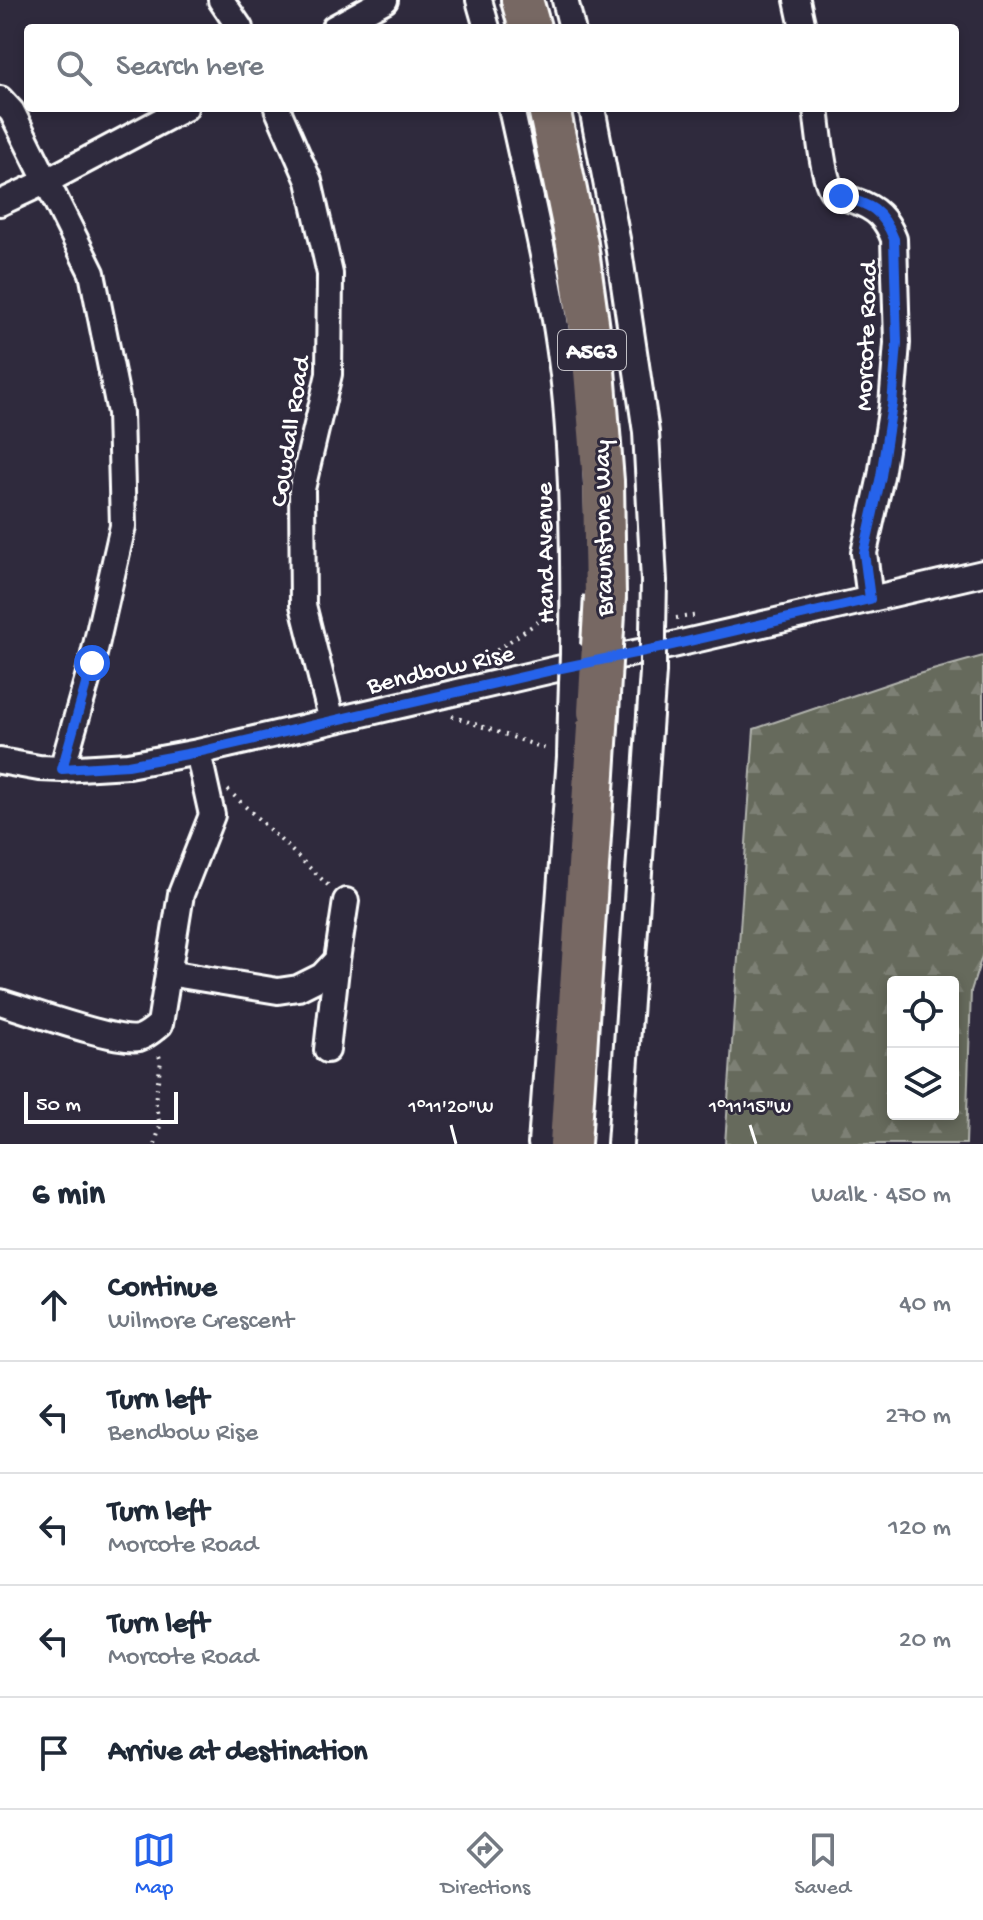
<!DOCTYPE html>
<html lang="en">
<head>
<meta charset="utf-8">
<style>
	:root { --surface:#fff; --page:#f2f2f3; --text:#1f2937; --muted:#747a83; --line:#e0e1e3; --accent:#2563eb }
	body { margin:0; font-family:"Gochi Hand",sans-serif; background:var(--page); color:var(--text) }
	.controls { position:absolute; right:24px; bottom:24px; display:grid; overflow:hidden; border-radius:8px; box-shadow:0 4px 12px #0003 }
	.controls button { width:72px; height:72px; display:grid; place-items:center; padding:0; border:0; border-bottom:2px solid var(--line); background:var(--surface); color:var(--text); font:40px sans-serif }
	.scale { position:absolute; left:24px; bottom:20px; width:154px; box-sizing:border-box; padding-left:8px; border:4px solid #fff; border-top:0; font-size:22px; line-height:28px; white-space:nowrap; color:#fff; -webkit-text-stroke:6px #2f2a3d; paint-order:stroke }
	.stop { position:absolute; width:24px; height:24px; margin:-18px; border:6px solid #2563eb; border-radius:50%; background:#fff }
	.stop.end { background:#2563eb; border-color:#fff; box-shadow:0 2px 8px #0008 }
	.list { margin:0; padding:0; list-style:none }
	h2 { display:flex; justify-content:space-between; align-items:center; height:104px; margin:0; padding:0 32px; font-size:34px }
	h2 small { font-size:26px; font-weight:400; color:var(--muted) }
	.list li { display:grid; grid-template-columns:52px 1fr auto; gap:24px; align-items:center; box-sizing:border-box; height:112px; padding:0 32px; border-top:2px solid var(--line) }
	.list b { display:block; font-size:30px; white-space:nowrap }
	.list p { margin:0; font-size:26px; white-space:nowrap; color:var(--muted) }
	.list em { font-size:26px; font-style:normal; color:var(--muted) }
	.icon { flex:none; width:44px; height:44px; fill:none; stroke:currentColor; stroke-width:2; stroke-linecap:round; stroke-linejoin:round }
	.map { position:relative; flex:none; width:983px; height:1144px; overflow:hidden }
	.search { position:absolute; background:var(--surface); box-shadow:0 4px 12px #0003; left:24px; right:24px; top:24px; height:88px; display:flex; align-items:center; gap:20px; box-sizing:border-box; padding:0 28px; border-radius:8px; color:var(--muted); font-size:30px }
	.sheet { height:664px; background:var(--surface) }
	nav { display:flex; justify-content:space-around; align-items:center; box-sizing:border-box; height:112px; border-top:2px solid var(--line); background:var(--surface); font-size:22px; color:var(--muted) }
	nav a { display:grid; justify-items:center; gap:4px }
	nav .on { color:var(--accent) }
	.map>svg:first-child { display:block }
</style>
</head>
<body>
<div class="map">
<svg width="983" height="1144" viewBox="0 0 983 1144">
	<defs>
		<pattern id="forest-firs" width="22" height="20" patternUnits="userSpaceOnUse" patternTransform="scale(2)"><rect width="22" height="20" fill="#666a5c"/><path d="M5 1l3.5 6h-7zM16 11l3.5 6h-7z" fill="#7d8074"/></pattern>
	</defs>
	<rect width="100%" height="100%" fill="#2f2a3d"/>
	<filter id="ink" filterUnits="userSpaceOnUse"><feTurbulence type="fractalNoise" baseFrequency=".0125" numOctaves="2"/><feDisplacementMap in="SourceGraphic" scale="16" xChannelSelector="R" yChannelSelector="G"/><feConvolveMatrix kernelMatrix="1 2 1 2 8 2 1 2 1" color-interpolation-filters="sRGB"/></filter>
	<g filter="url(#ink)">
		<path fill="url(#forest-firs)" stroke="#b2b4ae" stroke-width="2" fill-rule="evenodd" d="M 983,656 L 983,953 L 971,991 L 966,1144 L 725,1144 L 754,729 L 911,676 ZM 893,982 L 953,982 L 953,1114 L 893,1114 Z"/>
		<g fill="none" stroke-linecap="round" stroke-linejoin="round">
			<defs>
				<path id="minor" d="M 221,0 L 240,28
					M 479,0 L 487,28
					M 565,0 L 572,28
					M 797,0 L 803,28
					M 334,28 L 385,0
					M 0,99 L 12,112 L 92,273 L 120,413 L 123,526 L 92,663 L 62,769
					M 277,108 L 309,181 L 330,274 L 329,374 L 302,489 L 303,605 L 332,721
					M 511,108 C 532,205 557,304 566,403 C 573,486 574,571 573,654
					M 592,108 L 618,244 L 646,432 L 654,581 L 653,632
					M 816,108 C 818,125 823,179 832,190 C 837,196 847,198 855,201 C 876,208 886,218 894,239 L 897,343 L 892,405 L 881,476 L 864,553 L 870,599
					M 0,203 L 47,181 L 185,108
					M 0,761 L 39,768 L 62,769 L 128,765 L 198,752 L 561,668 L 664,647 L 983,573
					M 168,973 L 278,991 L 298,988 L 322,976 L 337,960 L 346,901
					M 0,1002 C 27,1010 117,1043 139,1038 C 148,1035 153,1030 160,1024 L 181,894 L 212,815 L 198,752
					M 327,1050 L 337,960
					M 541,1144 L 570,757 L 571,712
					M 620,1144 L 653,672"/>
				<path id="trunk" d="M 522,0 L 530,28
					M 549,108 L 577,244 L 593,358 L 603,481 L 605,596
					M 570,1144 L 598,712"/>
			</defs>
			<use href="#minor" stroke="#fff" stroke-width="30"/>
			<use href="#trunk" stroke="#fff" stroke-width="46"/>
			<path stroke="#fff" stroke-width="4" stroke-dasharray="2 6" stroke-linecap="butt" d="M 676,618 L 699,615
				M 477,664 L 552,612
				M 452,716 L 549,750
				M 228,790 L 332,889
				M 155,1144 L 160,1126 L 155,1101 L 161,1061 L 158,1053"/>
			<use href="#minor" stroke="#2f2a3d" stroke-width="24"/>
			<use href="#trunk" stroke="#776864" stroke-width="40"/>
			<defs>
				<path id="minor-bridge" d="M 653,672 L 653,632
					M 571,712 L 573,654"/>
				<path id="trunk-bridge" d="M 598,712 L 605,596"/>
			</defs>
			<use href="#minor-bridge" stroke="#fff" stroke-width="30" stroke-linecap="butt"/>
			<use href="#trunk-bridge" stroke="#fff" stroke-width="46" stroke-linecap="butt"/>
			<use href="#minor-bridge" stroke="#2f2a3d" stroke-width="24"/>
			<use href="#trunk-bridge" stroke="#776864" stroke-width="40"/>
		</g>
	</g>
	<g fill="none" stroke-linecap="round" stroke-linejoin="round" filter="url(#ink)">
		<path stroke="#2563eb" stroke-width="10" d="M 92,663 L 62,769 L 128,765 L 198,752 L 561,668 L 664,647 L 870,599 L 864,553 L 881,476 L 892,405 L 897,343 L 894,239 C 882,209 871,205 841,196"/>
	</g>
	<path fill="none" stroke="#fff" stroke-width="3" d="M 451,1125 L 456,1144M 750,1125 L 756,1144"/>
	<g text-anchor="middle" stroke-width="6" stroke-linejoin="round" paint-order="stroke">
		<rect fill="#2f2a3d" stroke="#c1bfc5" stroke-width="2" x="558" y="330" width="68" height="40" rx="6"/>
		<g font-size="24" font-weight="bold" fill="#fff">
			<text x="592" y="358">A563</text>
		</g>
		<g font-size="26" fill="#fff" stroke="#2f2a3d">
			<text transform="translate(864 336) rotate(-88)" y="9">Morcote Road</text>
			<text transform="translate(288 431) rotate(-81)" y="9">Cowdall Road</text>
			<text transform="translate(601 528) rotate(-91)" y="9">Braunstone Way</text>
			<text transform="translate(543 553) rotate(-91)" y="9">Hand Avenue</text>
			<text transform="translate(440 667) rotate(-13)" y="9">Bendbow Rise</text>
		</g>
	</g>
	<g font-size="20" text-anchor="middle" fill="#fff" stroke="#2f2a3d" stroke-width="6" stroke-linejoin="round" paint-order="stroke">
		<text x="451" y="1112">1°11'20"W</text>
		<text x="750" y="1112">1°11'15"W</text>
	</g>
</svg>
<div class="controls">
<button><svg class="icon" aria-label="locate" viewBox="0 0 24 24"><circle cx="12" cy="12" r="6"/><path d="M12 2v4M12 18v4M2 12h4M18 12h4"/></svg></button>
<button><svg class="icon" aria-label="layers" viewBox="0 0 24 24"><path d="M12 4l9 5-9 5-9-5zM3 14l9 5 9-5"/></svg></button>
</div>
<div class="scale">50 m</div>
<div class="stop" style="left:92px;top:663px"></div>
<div class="stop end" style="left:841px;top:196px"></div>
<div class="search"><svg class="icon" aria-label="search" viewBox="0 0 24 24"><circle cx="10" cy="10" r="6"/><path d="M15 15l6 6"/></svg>Search here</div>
</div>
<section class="sheet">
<h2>6 min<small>Walk · 450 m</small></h2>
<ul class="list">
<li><svg class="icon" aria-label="ahead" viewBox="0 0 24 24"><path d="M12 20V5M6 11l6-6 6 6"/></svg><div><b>Continue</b><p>Wilmore Crescent</p></div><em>40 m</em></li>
<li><svg class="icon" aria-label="left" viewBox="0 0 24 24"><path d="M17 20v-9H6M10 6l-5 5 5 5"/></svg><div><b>Turn left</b><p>Bendbow Rise</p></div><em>270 m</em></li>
<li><svg class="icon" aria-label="left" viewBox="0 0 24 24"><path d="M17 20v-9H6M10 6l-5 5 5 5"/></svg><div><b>Turn left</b><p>Morcote Road</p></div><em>120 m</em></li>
<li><svg class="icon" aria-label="left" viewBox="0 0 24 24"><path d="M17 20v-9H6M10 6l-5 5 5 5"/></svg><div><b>Turn left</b><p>Morcote Road</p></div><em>20 m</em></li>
<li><svg class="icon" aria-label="arrive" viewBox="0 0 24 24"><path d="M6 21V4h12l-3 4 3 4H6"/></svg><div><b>Arrive at destination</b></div></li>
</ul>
</section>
<nav>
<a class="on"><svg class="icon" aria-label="map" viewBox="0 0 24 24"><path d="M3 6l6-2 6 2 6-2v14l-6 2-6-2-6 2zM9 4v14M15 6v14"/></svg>Map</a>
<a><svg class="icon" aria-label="directions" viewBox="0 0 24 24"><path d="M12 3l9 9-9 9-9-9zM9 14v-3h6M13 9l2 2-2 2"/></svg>Directions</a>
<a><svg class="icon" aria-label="saved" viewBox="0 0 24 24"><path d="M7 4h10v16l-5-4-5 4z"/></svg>Saved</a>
</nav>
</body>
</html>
